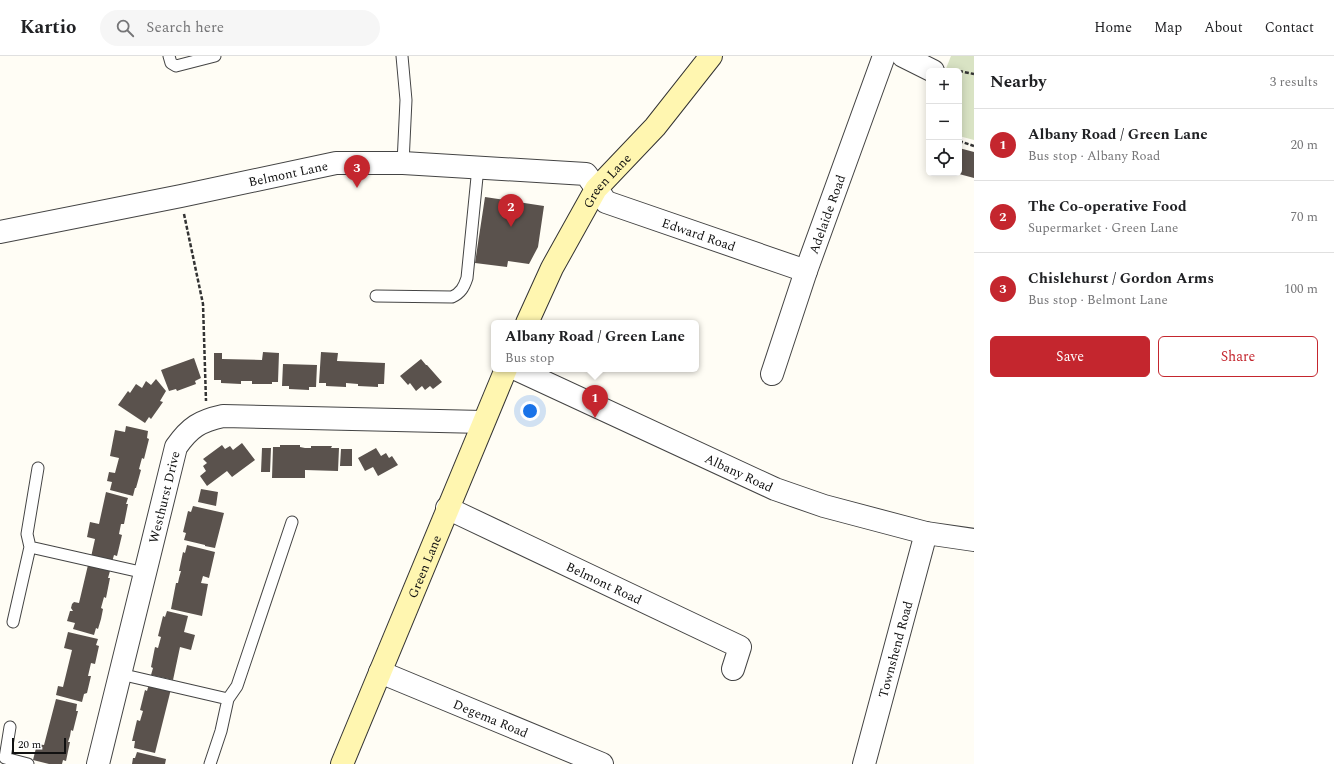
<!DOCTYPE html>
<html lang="en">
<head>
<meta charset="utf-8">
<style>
	:root { --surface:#fff; --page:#f6f6f6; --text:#202124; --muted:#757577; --line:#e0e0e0; --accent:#c4262e }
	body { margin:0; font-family:Spectral,serif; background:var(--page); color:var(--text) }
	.controls { position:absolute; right:12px; top:12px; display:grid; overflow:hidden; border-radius:6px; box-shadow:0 2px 10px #0003 }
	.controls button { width:36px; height:36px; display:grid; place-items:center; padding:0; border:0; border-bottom:1px solid var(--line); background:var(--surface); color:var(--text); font:20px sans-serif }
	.scale { position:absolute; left:12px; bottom:10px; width:54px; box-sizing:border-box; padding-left:4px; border:2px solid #111; border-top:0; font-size:11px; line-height:14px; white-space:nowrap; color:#111; -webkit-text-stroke:3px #fff; paint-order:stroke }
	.you { position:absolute; left:530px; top:355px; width:14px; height:14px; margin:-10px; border:3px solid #fff; border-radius:50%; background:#1a73e8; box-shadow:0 0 0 6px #1a73e833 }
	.badge { display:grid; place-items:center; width:26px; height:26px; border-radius:50%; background:var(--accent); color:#fff; font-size:13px; font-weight:700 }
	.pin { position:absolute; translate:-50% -33px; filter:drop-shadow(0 1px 2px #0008) }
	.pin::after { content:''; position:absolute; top:21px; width:14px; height:12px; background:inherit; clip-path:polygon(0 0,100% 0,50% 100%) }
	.popup { position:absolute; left:491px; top:264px; width:208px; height:52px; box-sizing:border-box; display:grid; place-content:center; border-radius:6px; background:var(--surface); filter:drop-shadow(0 1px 3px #0005); font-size:13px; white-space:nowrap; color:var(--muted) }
	.popup b { font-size:15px; color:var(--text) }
	.popup::after { content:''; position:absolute; left:50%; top:100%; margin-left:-8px; border:8px solid transparent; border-top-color:var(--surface) }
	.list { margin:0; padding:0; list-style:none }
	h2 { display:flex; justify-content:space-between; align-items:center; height:52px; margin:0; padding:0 16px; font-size:17px }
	h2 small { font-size:13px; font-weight:400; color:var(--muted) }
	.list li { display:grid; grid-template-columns:26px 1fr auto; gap:12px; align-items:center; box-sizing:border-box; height:72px; padding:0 16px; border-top:1px solid var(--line) }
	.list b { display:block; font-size:15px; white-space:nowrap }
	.list p { margin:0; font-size:13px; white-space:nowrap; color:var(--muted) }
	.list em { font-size:13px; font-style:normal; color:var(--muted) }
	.actions { display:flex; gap:8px; padding:12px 16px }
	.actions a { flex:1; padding:9px 0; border:1px solid var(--accent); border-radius:6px; text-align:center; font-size:14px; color:var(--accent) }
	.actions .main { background:var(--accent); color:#fff }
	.icon { flex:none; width:22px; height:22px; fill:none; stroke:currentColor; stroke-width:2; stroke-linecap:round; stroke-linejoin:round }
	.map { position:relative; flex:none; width:974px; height:708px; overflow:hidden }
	header { display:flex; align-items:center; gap:24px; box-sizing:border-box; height:56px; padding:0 20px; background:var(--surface); border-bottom:1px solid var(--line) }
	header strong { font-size:19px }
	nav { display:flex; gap:22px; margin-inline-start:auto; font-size:14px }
	.search { width:280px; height:36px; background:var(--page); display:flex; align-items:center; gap:10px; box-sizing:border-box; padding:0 14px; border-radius:22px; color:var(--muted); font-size:15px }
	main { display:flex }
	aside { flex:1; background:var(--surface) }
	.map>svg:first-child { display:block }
</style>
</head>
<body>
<header>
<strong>Kartio</strong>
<div class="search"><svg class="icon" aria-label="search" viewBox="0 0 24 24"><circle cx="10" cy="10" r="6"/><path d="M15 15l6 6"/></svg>Search here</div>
<nav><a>Home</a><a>Map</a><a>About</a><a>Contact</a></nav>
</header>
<main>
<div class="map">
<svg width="974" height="708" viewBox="0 0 974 708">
	<rect width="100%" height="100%" fill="#fffdf5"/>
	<path fill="#d9e3c4" d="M 951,0 L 974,0 L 974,84 L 959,80 L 959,15 L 945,15 Z"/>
	<path fill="#5a524d" d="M 959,92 L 974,96 L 974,122 L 959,118 Z
		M 485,141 L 544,150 L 538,191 L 529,208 L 508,205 L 507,211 L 475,207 Z
		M 263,296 L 279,297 L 278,326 L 272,326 L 272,328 L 252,328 L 252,325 L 241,325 L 241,328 L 221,327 L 221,324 L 214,324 L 214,297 L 222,297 L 222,303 L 262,304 Z
		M 321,296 L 338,297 L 337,305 L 385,307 L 384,328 L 378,328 L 378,331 L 358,330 L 358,328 L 346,327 L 346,331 L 326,330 L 326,327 L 319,327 Z
		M 194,302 L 201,322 L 195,325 L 196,328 L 177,335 L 176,333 L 169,335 L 161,314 Z
		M 421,303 L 426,309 L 427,309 L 442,326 L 433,333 L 430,330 L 425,334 L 422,330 L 416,335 L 410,327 L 408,329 L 400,320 Z
		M 283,308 L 317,309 L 316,331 L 309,331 L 309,334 L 289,333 L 289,330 L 282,330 Z
		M 156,323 L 166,335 L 160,345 L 163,346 L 151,363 L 149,361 L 145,367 L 118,349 L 128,335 L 130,337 L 136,328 L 142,332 L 146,325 L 151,329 Z
		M 126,370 L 148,375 L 147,382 L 149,383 L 144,403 L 142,402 L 139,413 L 141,414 L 136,432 L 135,432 L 133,440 L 110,434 L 112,426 L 107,425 L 109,416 L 115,417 L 119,402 L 110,400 L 115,374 L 125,376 Z
		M 242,387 L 255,404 L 232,421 L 227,415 L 207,430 L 200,420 L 206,415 L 203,410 L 207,407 L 203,403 L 222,389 L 225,393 L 230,390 L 233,394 Z
		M 280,389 L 300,389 L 300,391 L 305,392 L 311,392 L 311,390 L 332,390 L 331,392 L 339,392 L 338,415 L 305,414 L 305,422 L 272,422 L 273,391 L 280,391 Z
		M 262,392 L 271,392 L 270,416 L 261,416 Z
		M 376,392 L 381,400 L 386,397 L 389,402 L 392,400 L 398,409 L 378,420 L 373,411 L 365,415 L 358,402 Z
		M 341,393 L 352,393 L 352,410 L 340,410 Z
		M 201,433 L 218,436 L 216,450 L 198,446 Z
		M 106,436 L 128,442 L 126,448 L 128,448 L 124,468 L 121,468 L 119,478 L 122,479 L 117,500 L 114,499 L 112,506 L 91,501 L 95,483 L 87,481 L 90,466 L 99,468 Z
		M 193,450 L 224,457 L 215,492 L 205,490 L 205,489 L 184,484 L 186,477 L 183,476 L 188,455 L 191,456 Z
		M 187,489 L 215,496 L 209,522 L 203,520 L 201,527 L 208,528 L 202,560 L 171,553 L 176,527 L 178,527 L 179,522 L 181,515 L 179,515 L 183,496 L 185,497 Z
		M 88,509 L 110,515 L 108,522 L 110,522 L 106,542 L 104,541 L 101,552 L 103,553 L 101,563 L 98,573 L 96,572 L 94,579 L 73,573 L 75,567 L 67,565 L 70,555 L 73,555 L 71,552 L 72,548 L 74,546 L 79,547 Z
		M 167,555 L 188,560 L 184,576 L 195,579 L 191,594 L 180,591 L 173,624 L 151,619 L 153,612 L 151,611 L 155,591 L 158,592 L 161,581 L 158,580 L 163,560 L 165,561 Z
		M 68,576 L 98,583 L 96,589 L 99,590 L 95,608 L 91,607 L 88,620 L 91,620 L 87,637 L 84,638 L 82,646 L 56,639 L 58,630 L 63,631 L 72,594 L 64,592 Z
		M 149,628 L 171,633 L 155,697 L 134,692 L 135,685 L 132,685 L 137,664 L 140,665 L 143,655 L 140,654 L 145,634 L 147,635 Z
		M 56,643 L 77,648 L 76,655 L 78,655 L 73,675 L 71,674 L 70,680 L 68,686 L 70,686 L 66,705 L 63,704 L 62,708 L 49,708 L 33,704 L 37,688 L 44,689 Z
		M 137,696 L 166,703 L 165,708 L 132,708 L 133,702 L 135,702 Z"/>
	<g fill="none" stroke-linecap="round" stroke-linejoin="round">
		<defs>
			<path id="service" d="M 169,0 L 171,7 L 176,10 L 215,0
				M 402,0 L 406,44 L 403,107
				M 376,240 L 452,241 C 461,237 464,231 467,222 L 478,111
				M 30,491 L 27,478 L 38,412
				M 13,566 L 30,491 L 145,517
				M 120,618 L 228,643 L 221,675 L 210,708
				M 228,643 L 237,630 L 292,466
				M 10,671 L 5,702 L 28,708"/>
			<g id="minor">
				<path d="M 903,0 L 933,15"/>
				<path id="s1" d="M 0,176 L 181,140 L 336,107 L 403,107 L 586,118 L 606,146 L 806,215"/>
				<path id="s2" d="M 772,318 L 806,215 L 884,0"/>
				<path id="s3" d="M 447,452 L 740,591 L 733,613"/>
				<path id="s4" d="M 380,616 L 602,708"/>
				<path id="s5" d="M 98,708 L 176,391 C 190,371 200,365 223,360 L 483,366"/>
				<path id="s6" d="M 864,708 L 926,477"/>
			</g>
			<g id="tertiary">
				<path id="s7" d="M 516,313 L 775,433 L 824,450 L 926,477 L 974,484"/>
			</g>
			<g id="secondary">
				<path id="s8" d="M 527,267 L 552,212 L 596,133 L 655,71 L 711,0"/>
				<path id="s9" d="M 342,708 L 506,313"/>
			</g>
		</defs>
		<use href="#service" stroke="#444" stroke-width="13"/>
		<use href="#minor" stroke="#444" stroke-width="24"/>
		<use href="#tertiary" stroke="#444" stroke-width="24"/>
		<use href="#secondary" stroke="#333" stroke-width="24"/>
		<path stroke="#333" stroke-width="2.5" stroke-dasharray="4 2" stroke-linecap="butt" d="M 959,15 L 974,18
			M 959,85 L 974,90
			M 184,158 L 203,248 L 206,345"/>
		<use href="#service" stroke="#fff" stroke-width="11"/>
		<use href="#minor" stroke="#fff" stroke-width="22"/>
		<use href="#tertiary" stroke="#fff" stroke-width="22"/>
		<use href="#secondary" stroke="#fff6b0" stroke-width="22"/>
	</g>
	<g text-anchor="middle" stroke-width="4" stroke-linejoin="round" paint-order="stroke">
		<g font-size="13" fill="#111" stroke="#fff">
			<text dy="5" stroke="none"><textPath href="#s1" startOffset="294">Belmont Lane</textPath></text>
			<text dy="5" stroke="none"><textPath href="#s8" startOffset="164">Green Lane</textPath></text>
			<text dy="5" stroke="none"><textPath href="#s2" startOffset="169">Adelaide Road</textPath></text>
			<text dy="5" stroke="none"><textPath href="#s1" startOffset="726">Edward Road</textPath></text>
			<text dy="5" stroke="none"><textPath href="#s7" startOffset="246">Albany Road</textPath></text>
			<text dy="5" stroke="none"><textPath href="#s5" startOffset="275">Westhurst Drive</textPath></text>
			<text dy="5" stroke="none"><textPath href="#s9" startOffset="214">Green Lane</textPath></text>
			<text dy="5" stroke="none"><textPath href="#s3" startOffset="174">Belmont Road</textPath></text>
			<text dy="5" stroke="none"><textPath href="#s6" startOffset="119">Townshend Road</textPath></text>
			<text dy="5" stroke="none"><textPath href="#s4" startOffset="120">Degema Road</textPath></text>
		</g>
	</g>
</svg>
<div class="controls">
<button>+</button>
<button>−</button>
<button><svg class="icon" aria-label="locate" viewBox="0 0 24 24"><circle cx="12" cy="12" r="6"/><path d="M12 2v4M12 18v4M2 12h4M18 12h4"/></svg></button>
</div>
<div class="scale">20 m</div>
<div class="you"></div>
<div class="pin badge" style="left:595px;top:362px">1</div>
<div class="popup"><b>Albany Road / Green Lane</b>Bus stop</div>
<div class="pin badge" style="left:511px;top:171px">2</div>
<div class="pin badge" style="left:357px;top:132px">3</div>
</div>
<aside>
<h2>Nearby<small>3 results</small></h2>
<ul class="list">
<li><span class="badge">1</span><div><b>Albany Road / Green Lane</b><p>Bus stop · Albany Road</p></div><em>20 m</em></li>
<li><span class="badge">2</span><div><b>The Co-operative Food</b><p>Supermarket · Green Lane</p></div><em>70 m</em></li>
<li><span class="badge">3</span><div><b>Chislehurst / Gordon Arms</b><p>Bus stop · Belmont Lane</p></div><em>100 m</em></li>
</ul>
<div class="actions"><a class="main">Save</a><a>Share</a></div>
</aside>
</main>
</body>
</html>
